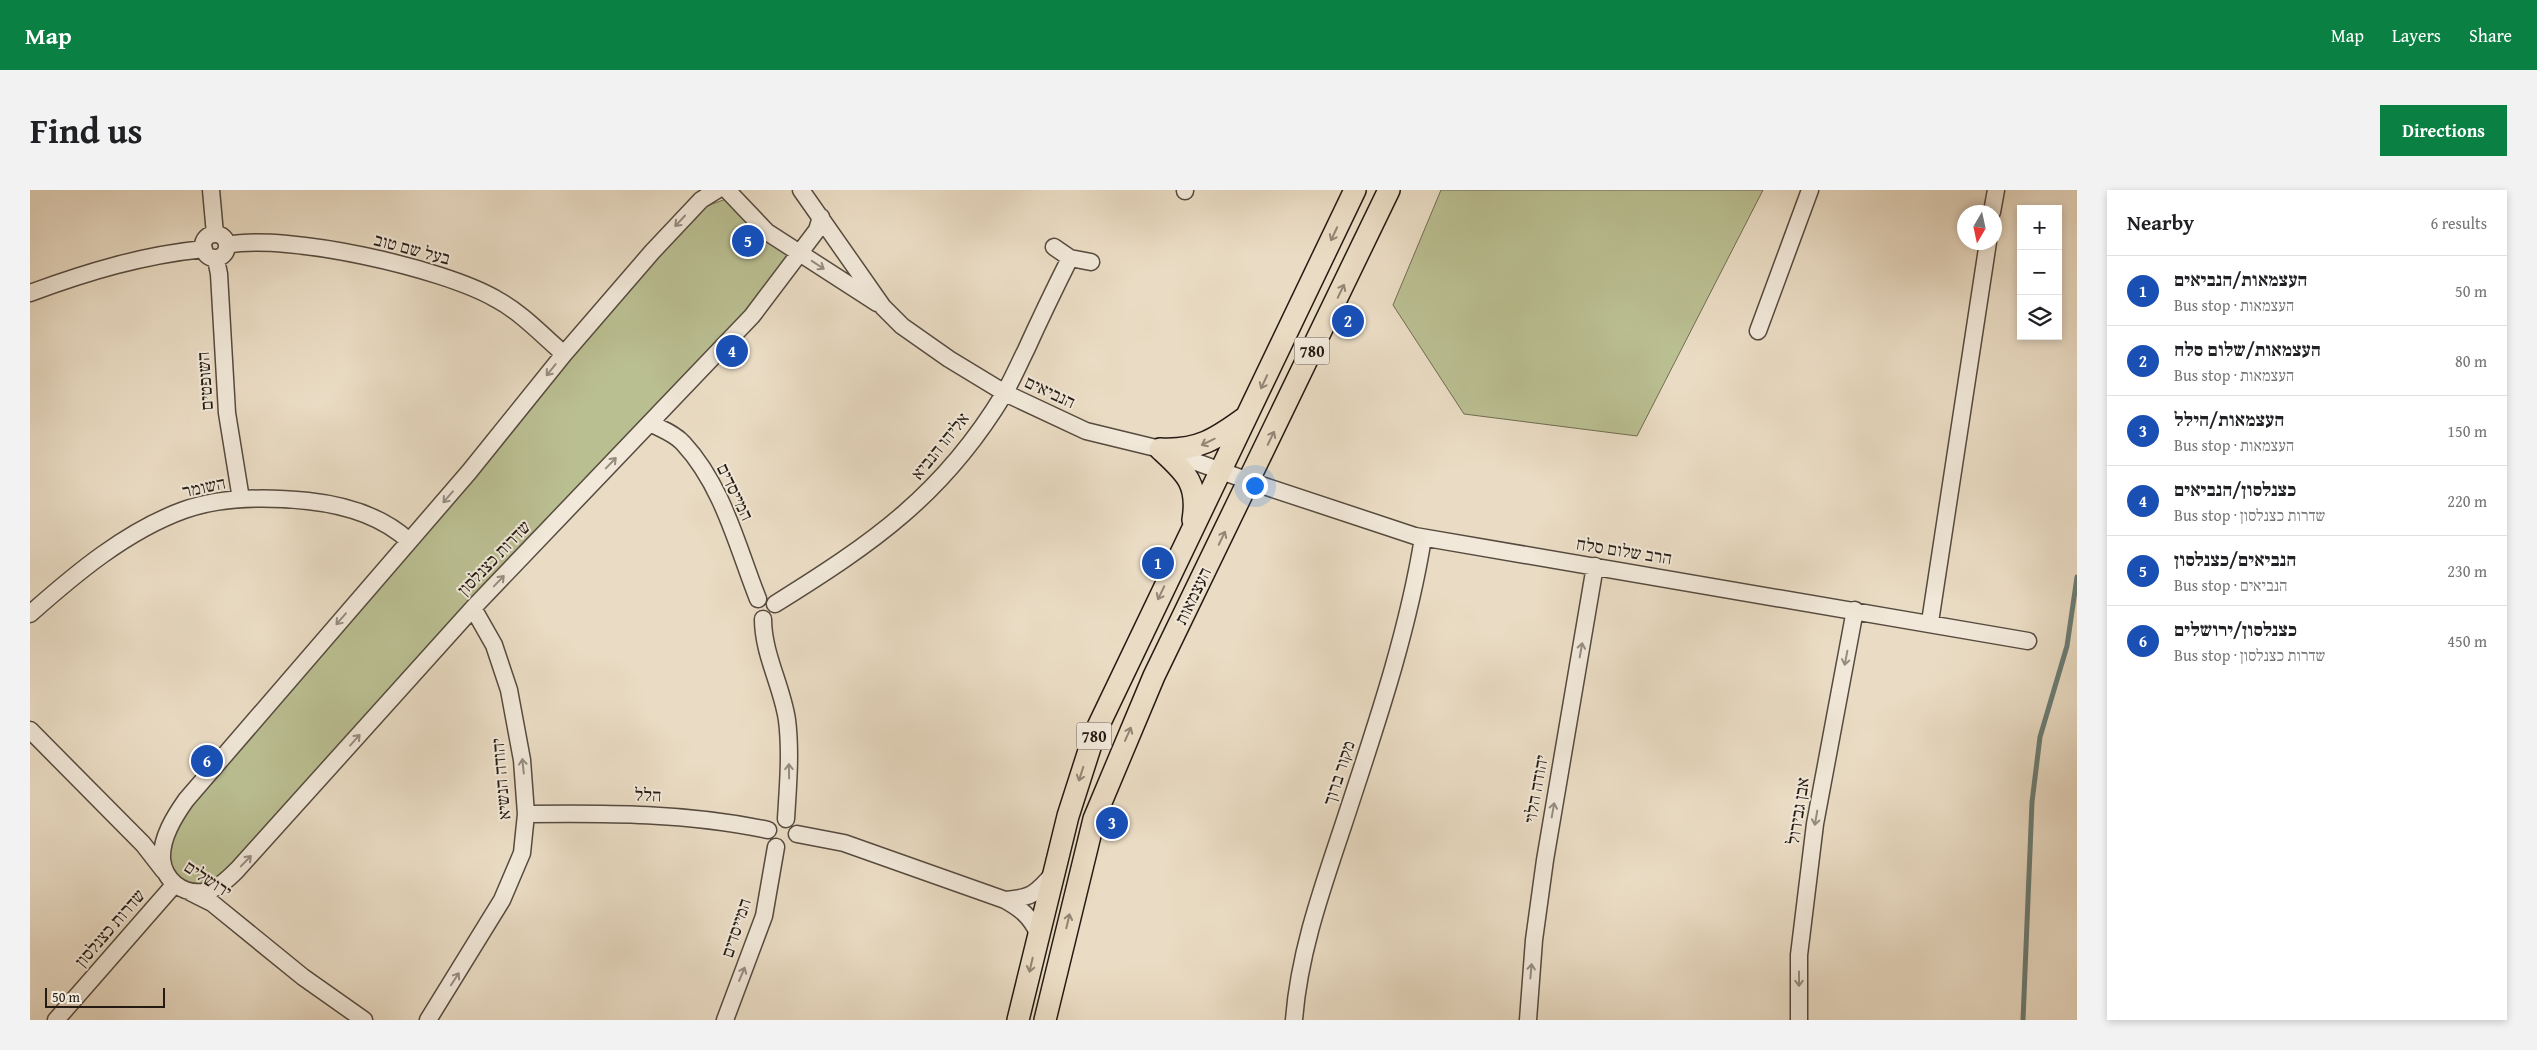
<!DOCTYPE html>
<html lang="en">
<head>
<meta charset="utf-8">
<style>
	:root { --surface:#fff; --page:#f2f2f2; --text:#202124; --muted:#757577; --line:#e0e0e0; --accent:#0b8043 }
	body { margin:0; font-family:"Gentium Book Plus","Frank Ruhl Libre",serif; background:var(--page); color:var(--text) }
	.controls { position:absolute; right:15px; top:15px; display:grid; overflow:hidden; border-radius:0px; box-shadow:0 2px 8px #0003 }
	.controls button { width:45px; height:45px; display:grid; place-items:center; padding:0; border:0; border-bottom:1px solid var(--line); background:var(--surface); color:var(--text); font:25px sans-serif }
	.compass { position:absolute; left:1927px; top:15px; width:45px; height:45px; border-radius:50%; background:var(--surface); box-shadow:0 2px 8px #0003; rotate:189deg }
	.scale { position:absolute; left:15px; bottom:12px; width:120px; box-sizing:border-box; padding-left:5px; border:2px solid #251b13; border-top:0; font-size:14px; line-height:18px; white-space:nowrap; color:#251b13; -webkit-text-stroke:4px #f1e8d9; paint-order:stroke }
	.you { position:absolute; left:1224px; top:295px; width:18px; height:18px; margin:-12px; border:4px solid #fff; border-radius:50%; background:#1a73e8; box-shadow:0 0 0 8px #1a73e833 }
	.badge { display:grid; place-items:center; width:32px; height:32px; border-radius:50%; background:var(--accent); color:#fff; font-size:16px; font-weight:700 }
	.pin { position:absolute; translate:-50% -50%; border:2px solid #fff; box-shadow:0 1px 5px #0006 }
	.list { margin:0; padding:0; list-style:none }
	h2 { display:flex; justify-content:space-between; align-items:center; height:65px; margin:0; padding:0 20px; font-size:21px }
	h2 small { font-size:16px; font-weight:400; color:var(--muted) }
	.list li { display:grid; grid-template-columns:32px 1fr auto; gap:15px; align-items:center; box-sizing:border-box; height:70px; padding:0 20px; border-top:1px solid var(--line) }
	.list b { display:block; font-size:19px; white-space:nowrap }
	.list p { margin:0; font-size:16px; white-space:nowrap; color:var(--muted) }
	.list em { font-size:16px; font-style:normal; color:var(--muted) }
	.icon { flex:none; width:28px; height:28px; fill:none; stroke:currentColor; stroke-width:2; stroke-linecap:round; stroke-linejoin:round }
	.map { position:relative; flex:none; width:2047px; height:830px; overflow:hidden; border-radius:0px }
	header { display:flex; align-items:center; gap:30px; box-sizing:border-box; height:70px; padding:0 25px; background:var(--accent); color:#fff }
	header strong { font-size:24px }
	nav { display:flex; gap:28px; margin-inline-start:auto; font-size:18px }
	.intro { display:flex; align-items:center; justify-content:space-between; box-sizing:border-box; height:120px; padding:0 30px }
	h1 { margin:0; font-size:35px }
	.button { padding:12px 22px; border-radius:0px; background:var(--accent); color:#fff; font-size:18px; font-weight:700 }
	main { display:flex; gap:30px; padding:0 30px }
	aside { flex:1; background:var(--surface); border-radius:0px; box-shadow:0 2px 8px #0003 }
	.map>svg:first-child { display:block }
</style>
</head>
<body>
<header>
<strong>Map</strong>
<nav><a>Map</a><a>Layers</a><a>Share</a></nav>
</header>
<div class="intro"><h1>Find us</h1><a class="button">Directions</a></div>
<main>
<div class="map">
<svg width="2047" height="830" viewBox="0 0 2047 830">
	<rect width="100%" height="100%" fill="#eadcc4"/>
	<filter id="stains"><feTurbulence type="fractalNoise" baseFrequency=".004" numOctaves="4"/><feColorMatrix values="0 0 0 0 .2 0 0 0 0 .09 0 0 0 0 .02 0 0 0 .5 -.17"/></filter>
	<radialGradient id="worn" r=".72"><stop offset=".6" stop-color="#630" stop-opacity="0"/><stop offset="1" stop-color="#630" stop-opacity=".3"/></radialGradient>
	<path fill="#babf92" stroke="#706d52" d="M 1411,0 L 1733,0 L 1607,246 L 1434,224 L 1363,115 Z
		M 696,9 L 725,43 L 759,63 L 736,100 L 183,696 L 145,694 L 135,654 L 141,638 L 539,166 L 674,17 Z"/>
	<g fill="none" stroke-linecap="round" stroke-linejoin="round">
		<path stroke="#6a7c74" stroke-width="5" d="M 1993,830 L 2002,612 L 2010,547 L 2037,456 L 2047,387"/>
		<defs>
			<path id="minor" d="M 181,0 L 185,44
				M 687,0 L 671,10 L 622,62 L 534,164 L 439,282 L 156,610 C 144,627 131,648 132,669 C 134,690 152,704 172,702 C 187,700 198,689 207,680 L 443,418 L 722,126 L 787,40 L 791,27
				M 697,0 L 737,42 L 847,113
				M 771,0 L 853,117 L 872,136 L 919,169 L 975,203 L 1056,241 L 1130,259 L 1219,291 L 1385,346 L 1998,451
				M 1155,1 L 1155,0
				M 1962,22 L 1966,0
				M173 56a12 12 0 1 1 24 0a12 12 0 1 1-24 0Z
				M 197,55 C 257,43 413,78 466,109 C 492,123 512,145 534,164
				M 1024,57 L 1040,68 L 1061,72
				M 186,69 L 189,84 L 197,223 L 211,309
				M 0,103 C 57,82 113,65 174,59
				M 1728,141 L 1780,0
				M 620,233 C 631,239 644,243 653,253 C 693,296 707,356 728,409
				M 745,414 C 843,353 913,305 974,204 C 982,190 989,174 996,160 C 1010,129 1025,98 1040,68
				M 0,424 C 45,384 96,341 154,320 C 191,307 239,307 278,311 C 315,315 351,325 379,351
				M 733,429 C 733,464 752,496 757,530 C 761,562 758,596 756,629
				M 1900,432 L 1958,52
				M 0,540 L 113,654 L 134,681
				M 496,624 C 578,623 658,623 738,640
				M 767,644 L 814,653 L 975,710 C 991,719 1000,726 1008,743
				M 160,702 L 182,713 L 273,787 L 334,830
				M 975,710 C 1001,708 1006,704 1023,684
				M 26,830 L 144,695
				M 398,830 L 472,710 L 492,663 L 496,624 L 492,570 L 479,500 L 464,455 L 443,418
				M 695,830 L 734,726 L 746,657
				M 1264,830 C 1269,763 1292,699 1313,636 C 1344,541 1377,447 1393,348
				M 1498,830 L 1504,750 L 1515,670 L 1565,376
				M 1769,830 L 1769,765 L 1785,634 L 1825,420"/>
			<path id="major" d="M 1130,259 C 1168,261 1186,249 1216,227
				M 1130,259 C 1155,282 1169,293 1163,330
				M 988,830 L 1038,626 L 1064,545 L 1325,0
				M 1015,830 L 1064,629 L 1124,486 L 1359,0"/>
		</defs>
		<use href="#minor" stroke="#564b3f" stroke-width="19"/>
		<use href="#major" stroke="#251b13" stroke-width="24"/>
		<use href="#minor" stroke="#f1e8d9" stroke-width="16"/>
		<use href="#major" stroke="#eadcc4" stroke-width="21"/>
	</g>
	<defs><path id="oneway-shaft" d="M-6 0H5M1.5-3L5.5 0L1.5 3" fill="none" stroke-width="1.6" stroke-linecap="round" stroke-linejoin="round" transform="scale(1.25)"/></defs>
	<g stroke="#958c80">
		<use href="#oneway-shaft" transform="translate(650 31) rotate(133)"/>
		<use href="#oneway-shaft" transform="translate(788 75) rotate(33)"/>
		<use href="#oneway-shaft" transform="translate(521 180) rotate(129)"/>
		<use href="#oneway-shaft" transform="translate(581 273) rotate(-46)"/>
		<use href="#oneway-shaft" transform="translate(418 307) rotate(131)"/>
		<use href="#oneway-shaft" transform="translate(469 391) rotate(-46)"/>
		<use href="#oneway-shaft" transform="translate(311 429) rotate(131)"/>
		<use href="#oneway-shaft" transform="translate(1551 460) rotate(-80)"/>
		<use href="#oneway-shaft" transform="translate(1816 468) rotate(101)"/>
		<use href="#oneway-shaft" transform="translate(325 550) rotate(-48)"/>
		<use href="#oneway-shaft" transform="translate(493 576) rotate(-96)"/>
		<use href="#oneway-shaft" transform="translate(759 581) rotate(-91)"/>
		<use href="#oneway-shaft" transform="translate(1523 620) rotate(-80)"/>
		<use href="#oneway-shaft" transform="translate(1786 628) rotate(100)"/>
		<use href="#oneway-shaft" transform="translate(216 671) rotate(-46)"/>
		<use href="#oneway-shaft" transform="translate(1501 781) rotate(-85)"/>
		<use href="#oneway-shaft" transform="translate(712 784) rotate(-67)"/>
		<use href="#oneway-shaft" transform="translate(425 789) rotate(-57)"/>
		<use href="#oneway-shaft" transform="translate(1769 789) rotate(90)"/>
	</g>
	<g stroke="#918574">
		<use href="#oneway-shaft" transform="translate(1304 44) rotate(115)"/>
		<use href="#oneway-shaft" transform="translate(1311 101) rotate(-64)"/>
		<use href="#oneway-shaft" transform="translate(1234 192) rotate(115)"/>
		<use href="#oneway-shaft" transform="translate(1241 248) rotate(-64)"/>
		<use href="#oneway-shaft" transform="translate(1178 252) rotate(154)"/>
		<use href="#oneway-shaft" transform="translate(1192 348) rotate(-64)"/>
		<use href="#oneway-shaft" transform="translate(1131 403) rotate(116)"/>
		<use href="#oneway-shaft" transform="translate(1098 544) rotate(-66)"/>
		<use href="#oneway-shaft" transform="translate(1051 584) rotate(108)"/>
		<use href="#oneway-shaft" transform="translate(1038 731) rotate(-77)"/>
		<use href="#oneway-shaft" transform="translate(1001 775) rotate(103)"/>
	</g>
	<g text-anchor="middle" stroke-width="4" stroke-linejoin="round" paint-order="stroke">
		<g fill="#f1e8d9" stroke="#62584e" stroke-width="1">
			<rect x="1264.5" y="147.5" width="35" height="27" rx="4"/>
			<rect x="1046.5" y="532.5" width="35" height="27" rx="4"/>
		</g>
		<g font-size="16" font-weight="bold" fill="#251b13">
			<text x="1282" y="167">780</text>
			<text x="1064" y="552">780</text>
		</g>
		<g font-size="18" fill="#251b13" stroke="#f1e8d9">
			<text transform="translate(382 59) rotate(15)" y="6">בעל שם טוב</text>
			<text transform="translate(175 191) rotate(-94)" y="6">השופטים</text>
			<text transform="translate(1020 202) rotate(25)" y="6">הנביאים</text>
			<text transform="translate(910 256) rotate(-51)" y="6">אליהו הנביא</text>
			<text transform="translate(174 297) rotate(-12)" y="6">השומר</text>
			<text transform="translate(705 302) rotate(64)" y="6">המייסדים</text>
			<text transform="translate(1594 361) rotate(9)" y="6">הרב שלום סלח</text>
			<text transform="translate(464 368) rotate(-46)" y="6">שדרות כצנלסון</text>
			<text transform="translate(1163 406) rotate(-64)" y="6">העצמאות</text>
			<text transform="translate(1309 583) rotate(-72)" y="6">מקור ברוך</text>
			<text transform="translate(471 589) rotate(-95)" y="6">יהודה הנשיא</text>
			<text transform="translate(1506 599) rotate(-80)" y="6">יהודה הלוי</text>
			<text transform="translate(618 605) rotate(2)" y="6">הלל</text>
			<text transform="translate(1768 621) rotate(-81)" y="6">אבן גבירול</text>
			<text transform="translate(178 689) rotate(33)" y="6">ירושלים</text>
			<text transform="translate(80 738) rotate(-49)" y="6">שדרות כצנלסון</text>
			<text transform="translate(706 738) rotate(-72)" y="6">המייסדים</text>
		</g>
	</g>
	<rect width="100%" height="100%" filter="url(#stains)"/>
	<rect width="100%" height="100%" fill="url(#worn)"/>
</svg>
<div class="controls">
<button>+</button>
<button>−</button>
<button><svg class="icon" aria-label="layers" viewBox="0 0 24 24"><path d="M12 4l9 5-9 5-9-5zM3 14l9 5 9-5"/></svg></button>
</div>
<svg class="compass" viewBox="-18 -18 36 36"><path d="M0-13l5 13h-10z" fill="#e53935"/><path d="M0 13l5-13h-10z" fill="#757577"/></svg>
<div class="scale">50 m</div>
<div class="you"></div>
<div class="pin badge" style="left:1128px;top:373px;background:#1a4fb4">1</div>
<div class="pin badge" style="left:1318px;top:131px;background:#1a4fb4">2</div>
<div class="pin badge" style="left:1082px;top:633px;background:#1a4fb4">3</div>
<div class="pin badge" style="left:702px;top:161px;background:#1a4fb4">4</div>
<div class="pin badge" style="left:718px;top:51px;background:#1a4fb4">5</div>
<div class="pin badge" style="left:177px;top:571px;background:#1a4fb4">6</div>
</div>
<aside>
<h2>Nearby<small>6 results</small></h2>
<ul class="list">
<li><span class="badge" style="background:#1a4fb4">1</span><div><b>העצמאות/הנביאים</b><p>Bus stop · העצמאות</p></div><em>50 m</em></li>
<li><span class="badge" style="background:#1a4fb4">2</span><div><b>העצמאות/שלום סלח</b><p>Bus stop · העצמאות</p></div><em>80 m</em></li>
<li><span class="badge" style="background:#1a4fb4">3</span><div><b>העצמאות/הילל</b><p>Bus stop · העצמאות</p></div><em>150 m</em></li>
<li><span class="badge" style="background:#1a4fb4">4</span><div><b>כצנלסון/הנביאים</b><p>Bus stop · שדרות כצנלסון</p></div><em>220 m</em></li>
<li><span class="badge" style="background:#1a4fb4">5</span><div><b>הנביאים/כצנלסון</b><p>Bus stop · הנביאים</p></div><em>230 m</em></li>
<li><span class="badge" style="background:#1a4fb4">6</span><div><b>כצנלסון/ירושלים</b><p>Bus stop · שדרות כצנלסון</p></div><em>450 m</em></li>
</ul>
</aside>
</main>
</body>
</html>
